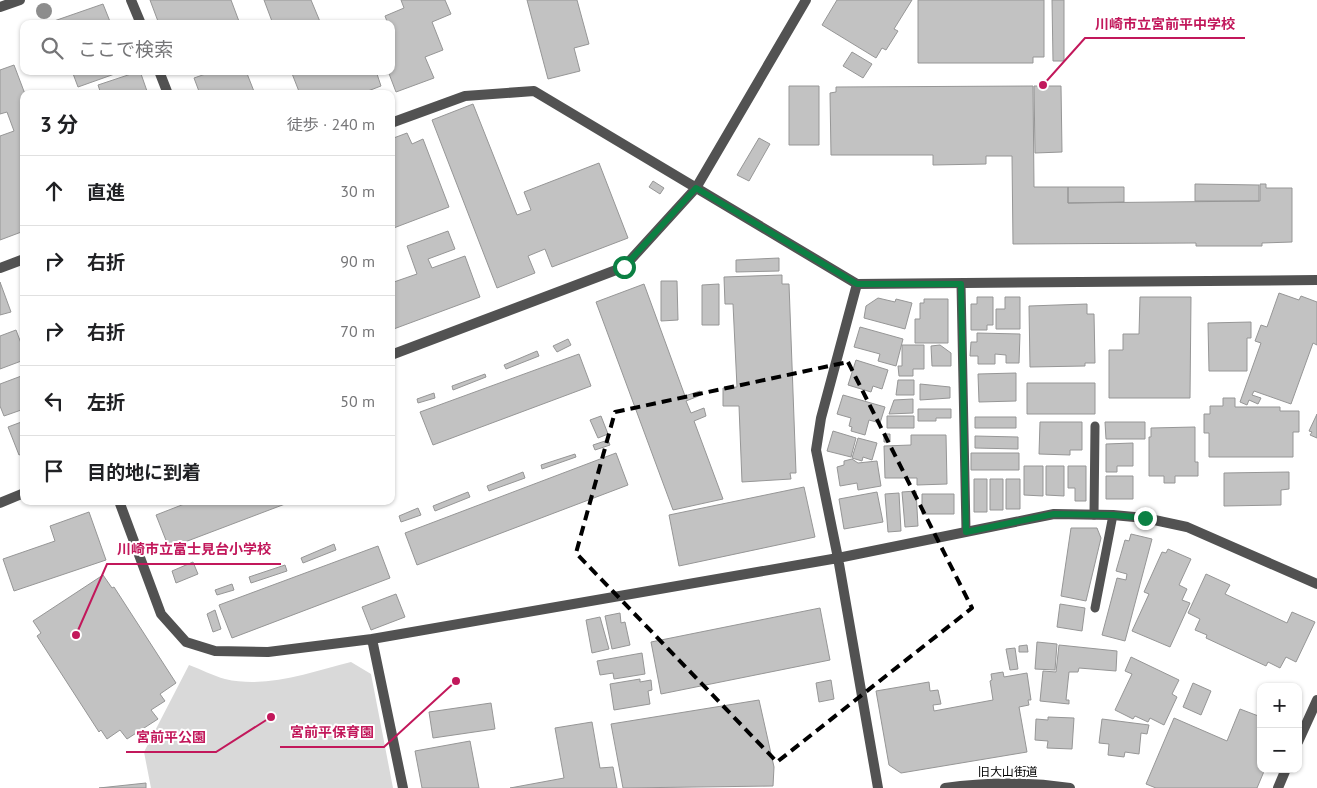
<!DOCTYPE html>
<html lang="ja">
<head>
<meta charset="utf-8">
<style>
	body { margin:0; font-family:"PT Sans","Noto Sans JP",sans-serif; background:#f2f2f2; color:#202124 }
	.controls { position:absolute; right:15px; bottom:15px; display:grid; overflow:hidden; border-radius:10px; box-shadow:0 1px 4px #0004 }
	.controls button { width:45px; height:45px; display:grid; place-items:center; padding:0; border:0; border-bottom:1px solid #e0e0e0; background:#fff; color:#202124; font:25px sans-serif }
	.stop { position:absolute; width:15px; height:15px; margin:-11px; border:4px solid #0b8043; border-radius:50%; background:#fff }
	.stop.end { background:#0b8043; border-color:#fff; box-shadow:0 1px 5px #0008 }
	.list { margin:0; padding:0; list-style:none }
	h2 { display:flex; justify-content:space-between; align-items:center; height:65px; margin:0; padding:0 20px; font-size:21px }
	h2 small { font-size:16px; font-weight:400; color:#757577 }
	.list li { display:grid; grid-template-columns:32px 1fr auto; gap:15px; align-items:center; box-sizing:border-box; height:70px; padding:0 20px; border-top:1px solid #e0e0e0 }
	.list b { display:block; font-size:19px; white-space:nowrap }
	.list em { font-size:16px; font-style:normal; color:#757577 }
	.icon { flex:none; width:28px; height:28px; fill:none; stroke:currentColor; stroke-width:2; stroke-linecap:round; stroke-linejoin:round }
	.map { position:relative; flex:none; width:1317px; height:788px; overflow:hidden }
	.search { position:absolute; background:#fff; box-shadow:0 1px 4px #0004; left:20px; top:20px; width:375px; height:55px; display:flex; align-items:center; gap:12px; box-sizing:border-box; padding:0 18px; border-radius:10px; color:#757577; font-size:19px }
	.panel { position:absolute; background:#fff; box-shadow:0 1px 4px #0004; left:20px; top:90px; width:375px; height:415px; border-radius:10px }
	.map>svg:first-child { display:block }
</style>
</head>
<body>
<div class="map">
<svg width="1317" height="788" viewBox="0 0 1317 788">
	<rect width="100%" height="100%" fill="#fff"/>
	<path fill="#d9d9d9" d="M351,662L371,674L393,788H151L144,752L189,665C201,669 213,676 225,679C267,689 311,672 351,662Z"/>
	<path fill="#c2c2c2" stroke="#969696" d="M150,0H231L240,24H159Z
		M264,0H311L321,24H273Z
		M401,0H445L451,14L432,22L443,50L425,57L434,78L396,92L388,71H391V24H388L385,16L404,8Z
		M527,0H577L589,44L574,48L580,71L548,79Z
		M837,0H912L894,29L898,31L886,50L882,48L876,58L822,25Z
		M918,0H1044V57H1033V63H918Z
		M1052,0H1064V61H1053Z
		M103,4L111,24H55L54,21Z
		M852,52L872,64L863,78L843,66Z
		M14,65L25,94L24,116L21,117L24,125V231L0,240V136L14,131L7,112L0,114V70Z
		M72,71H123L78,87Z
		M140,71L148,94H101L98,85Z
		M214,71H246L255,94H200L194,78Z
		M291,71H376L381,86L360,94H300Z
		M789,86H819V145H789Z
		M1033,86L1034,187H1068V203L1260,201V184H1266V188H1292V242L1262,243V246H1196V243L1013,244L1012,156H986V164L933,165V155H831L830,93L836,92V87Z
		M1034,86H1061L1062,152L1035,153Z
		M473,104L517,215L531,210L524,192L599,163L628,238L552,267L545,249L528,256L535,273L497,288L432,120Z
		M407,133L412,144L423,139L449,207L391,229V139Z
		M759,138L770,144L749,181L737,175Z
		M653,181L664,188L660,194L649,187Z
		M1195,184L1259,185V201H1195Z
		M1068,187H1124V202L1068,203Z
		M448,231L455,249L428,259L432,268L465,256L480,297L391,330V283L417,274L407,246Z
		M779,258V271L736,272V260Z
		M782,275V284H789L796,473H790L791,479L742,482L739,406H723V388L737,387L733,304H725L724,277Z
		M661,281H677L678,320L661,321Z
		M0,282L11,312L0,315Z
		M644,284L685,396L700,391L701,395L686,401L691,413L704,408L706,416L694,421L723,499L673,510L596,302Z
		M719,284V325H702V285Z
		M1279,293L1299,300L1301,296L1317,302V345L1313,343L1291,404L1254,391L1252,395L1261,398L1258,404L1249,400L1247,405L1240,402L1261,343L1255,341L1261,325L1267,327Z
		M977,297H993V325H987V330H971V304H977Z
		M1005,297H1020V329H996V309H1005Z
		M1140,297H1191L1190,398H1109V350H1123V334H1139Z
		M878,298L895,302L896,299L912,303L905,329L864,318L866,306Z
		M924,299H948V343H915V319H920V303H924Z
		M1087,304V314H1094L1095,363H1085V366L1030,367L1029,306Z
		M1251,322V338H1247V371H1209L1208,323Z
		M860,327L903,339L896,366L878,361L880,354L854,347Z
		M16,330L24,351V360L0,369V336Z
		M977,333L1020,334L1019,363H1006V355L995,354V364H978V356H970L971,342H977Z
		M568,339L571,345L557,352L553,346Z
		M902,345H924V369H913V376H899L898,366H902Z
		M940,345L951,353V366H932L931,346Z
		M537,351L539,356L506,369L504,365Z
		M579,354L591,386L433,445L420,412Z
		M856,360L888,370L882,389L873,386L871,392L848,385Z
		M1016,373V401L979,402L978,374Z
		M485,374L486,377L453,390L452,386Z
		M24,375V409L4,416L0,406V384Z
		M898,380H914V395H896Z
		M1027,383H1095V414H1027Z
		M920,384L950,387V398L920,400Z
		M434,393L435,398L418,403L417,399Z
		M843,395L885,407L880,423L869,420L865,435L851,431L852,427L849,426L851,418L837,414Z
		M1223,398H1235V407H1280V411H1299V432H1293V457H1209V433H1204V414H1210V406H1223Z
		M913,399V413L889,414L894,400Z
		M918,409H951V418H936V421H918Z
		M1317,414V438L1310,435L1312,432L1309,431Z
		M601,416L608,434L598,438L590,420Z
		M887,416H914V428H887Z
		M975,417H1016V428H975Z
		M24,421V453L19,455L8,427Z
		M1040,422H1082V450H1070V455L1039,454Z
		M1105,422H1145V439H1106Z
		M1195,427V462H1198V476H1175V483H1164V476H1149V437H1151V428Z
		M833,431L856,438L851,457L827,451Z
		M884,434H890V442H884Z
		M911,435H946L947,484L917,485V478H885L884,446L911,445Z
		M975,436L1018,437V449L975,448Z
		M858,438L877,443L872,460L863,457L862,461L852,458Z
		M608,440L610,445L595,450L593,445Z
		M1133,443V466H1117V472H1106V444Z
		M616,453L628,485L417,565L405,533Z
		M971,453H1019V470H971Z
		M575,454L576,457L542,469L541,465Z
		M852,459L858,463L877,461L881,486L858,490L857,483L840,486L837,467L844,465V461Z
		M1024,466H1043V496L1024,495Z
		M1046,466H1064V496L1046,495Z
		M1068,466H1086V501H1075V488H1068Z
		M523,472L525,478L489,491L487,486Z
		M1289,472V489L1281,490V505L1224,506V473Z
		M1106,476H1133V499H1106Z
		M974,479H987V512H974Z
		M990,479H1003V510H990Z
		M1006,479H1020V509H1006Z
		M804,487L815,537L679,566L669,515Z
		M916,491L918,526L905,527L902,492Z
		M468,492L470,497L435,511L433,506Z
		M877,492L883,522L844,529L839,499Z
		M899,493L901,531L888,532L885,494Z
		M922,494H954V514H922Z
		M192,501H293L169,548L156,515Z
		M418,508L421,515L401,522L399,516Z
		M89,512L106,560L14,591L3,559L55,541L50,526Z
		M1071,528H1097L1101,538L1086,601L1061,596Z
		M1131,534L1152,539L1125,641L1102,635L1117,578L1126,580L1127,574L1116,571L1125,540L1129,541Z
		M334,544L336,550L303,563L301,558Z
		M378,546L390,578L232,638L219,605Z
		M1168,549L1191,559L1179,585L1187,589L1182,600L1190,603L1170,647L1132,631L1149,594L1144,592L1162,552L1166,553Z
		M193,562L198,574L176,583L172,571Z
		M285,565L287,571L251,583L249,577Z
		M1206,574L1230,585L1225,594L1287,623L1292,612L1315,622L1296,662L1286,657L1280,668L1268,662L1266,666L1206,638L1207,635L1195,630L1200,619L1188,613Z
		M103,575L112,588L114,587L176,683L160,694L165,701L151,710L158,719L127,739L120,730L107,739L101,730L99,732L37,636L41,633L33,621Z
		M232,584L234,590L217,595L215,590Z
		M396,594L405,617L371,630L362,607Z
		M1060,604L1085,608L1082,631L1057,627Z
		M820,608L830,660L661,694L651,642Z
		M215,610L221,629L213,632L207,614Z
		M620,613L621,623L625,622L630,645L612,649L605,616Z
		M600,617L609,649L592,653L586,620Z
		M1037,642L1057,644L1055,670L1035,669Z
		M1027,645L1028,652H1019V646Z
		M1059,645L1117,651L1116,671L1079,668L1078,672H1069L1066,700H1069V704L1040,701L1043,671L1056,672Z
		M1015,648L1018,669L1010,670L1006,649Z
		M642,653L645,674L614,679L613,673L600,675L597,661Z
		M1131,657L1179,680L1172,694L1177,697L1164,725L1150,718L1148,722L1135,716L1133,719L1115,710L1132,674L1125,671Z
		M1003,672L1004,677L1027,673L1031,700H1028L1029,705L1019,707L1027,752L901,773L889,765L876,691L929,682L930,691L938,690L941,704L933,705L934,711L993,700L990,681L992,680L991,674Z
		M640,679V682L651,680L652,690L648,691L650,704L614,710L610,684Z
		M831,680L834,699L819,702L816,683Z
		M1193,683L1211,691L1201,715L1183,707Z
		M759,700L774,767L773,786L623,788L611,724Z
		M491,703L495,729L433,738L429,712Z
		M1240,709L1261,717V769H1265L1257,788H1156L1146,784L1174,718L1227,741Z
		M1048,717L1074,718L1072,749L1047,748L1048,741L1035,740L1036,719L1048,720Z
		M1102,719L1149,725L1147,734L1141,733L1139,754L1125,752L1124,757L1108,755L1109,744L1099,743Z
		M592,722L600,768L613,767L617,788H510L564,778L555,728Z
		M470,741L479,788H422L415,751Z
		M146,783V788H99Z"/>
	<g fill="none" stroke-linecap="round" stroke-linejoin="round">
		<path stroke="#525252" stroke-width="9" d="M961,284L966,531
			M1094,515L1095,426
			M1095,608L1113,515"/>
		<path stroke="#525252" stroke-width="10" d="M131,0L141,24
			M159,71L168,94
			M391,123L465,96L534,91L857,284L1317,280
			M0,268L24,259
			M857,284L821,418L816,450L838,558L878,788
			M391,355L624,267L696,188L806,0
			M119,501L161,614L186,642L215,651L268,652L372,639L838,558L1054,514L1113,515L1145,518L1187,527L1317,584
			M0,503L24,493
			M372,639L403,788
			M1298,742L1317,700
			M1278,788L1286,769"/>
		<path stroke="#525252" stroke-width="10" d="M0,7L20,0
			M945,788C987,782 1028,782 1070,788"/>
	</g>
	<circle fill="#8d8d8d" cx="44" cy="11" r="8"/>
	<g fill="none" stroke-linecap="round" stroke-linejoin="round">
		<path stroke="#0b8043" stroke-width="6" d="M624,267L696,188L857,284H961L966,532L1054,514L1113,515L1145,518"/>
	</g>
	<path fill="none" stroke="#000" stroke-width="4" stroke-dasharray="10 6" stroke-linejoin="round" d="M848,362L972,608L777,762L576,553L615,412Z"/>
	<g text-anchor="middle" stroke-width="4" stroke-linejoin="round" paint-order="stroke">
		<g font-size="12" fill="#000" stroke="#fff">
			<text x="1008" y="776">旧大山街道</text>
		</g>
	</g>
	<path fill="none" stroke="#c2185b" stroke-width="2" d="M1043 85L1085 38H1245M76 635L107 564H281M456 681L384 747H280M271 717L216 752H126"/>
	<g fill="#c2185b" stroke="#fff" stroke-width="2">
		<circle cx="1043" cy="85" r="5"/>
		<circle cx="76" cy="635" r="5"/>
		<circle cx="456" cy="681" r="5"/>
		<circle cx="271" cy="717" r="5"/>
	</g>
	<g font-size="14" text-anchor="middle" font-weight="bold" fill="#c2185b" stroke="#fff" stroke-width="4" stroke-linejoin="round" paint-order="stroke">
		<text x="1165" y="29">川崎市立宮前平中学校</text>
		<text x="194" y="554">川崎市立富士見台小学校</text>
		<text x="332" y="737">宮前平保育園</text>
		<text x="171" y="742">宮前平公園</text>
	</g>
</svg>
<div class="controls">
<button>+</button>
<button>−</button>
</div>
<div class="stop" style="left:624px;top:267px"></div>
<div class="stop end" style="left:1145px;top:518px"></div>
<div class="search"><svg class="icon" aria-label="search" viewBox="0 0 24 24"><circle cx="10" cy="10" r="6"/><path d="M15 15l6 6"/></svg>ここで検索</div>
<section class="panel">
<h2>3 分<small>徒歩 · 240 m</small></h2>
<ul class="list">
<li><svg class="icon" aria-label="ahead" viewBox="0 0 24 24"><path d="M12 20V5M6 11l6-6 6 6"/></svg><div><b>直進</b></div><em>30 m</em></li>
<li><svg class="icon" aria-label="right" viewBox="0 0 24 24"><path d="M7 20v-9h11M14 6l5 5-5 5"/></svg><div><b>右折</b></div><em>90 m</em></li>
<li><svg class="icon" aria-label="right" viewBox="0 0 24 24"><path d="M7 20v-9h11M14 6l5 5-5 5"/></svg><div><b>右折</b></div><em>70 m</em></li>
<li><svg class="icon" aria-label="left" viewBox="0 0 24 24"><path d="M17 20v-9H6M10 6l-5 5 5 5"/></svg><div><b>左折</b></div><em>50 m</em></li>
<li><svg class="icon" aria-label="arrive" viewBox="0 0 24 24"><path d="M6 21V4h12l-3 4 3 4H6"/></svg><div><b>目的地に到着</b></div></li>
</ul>
</section>
</div>
</body>
</html>
